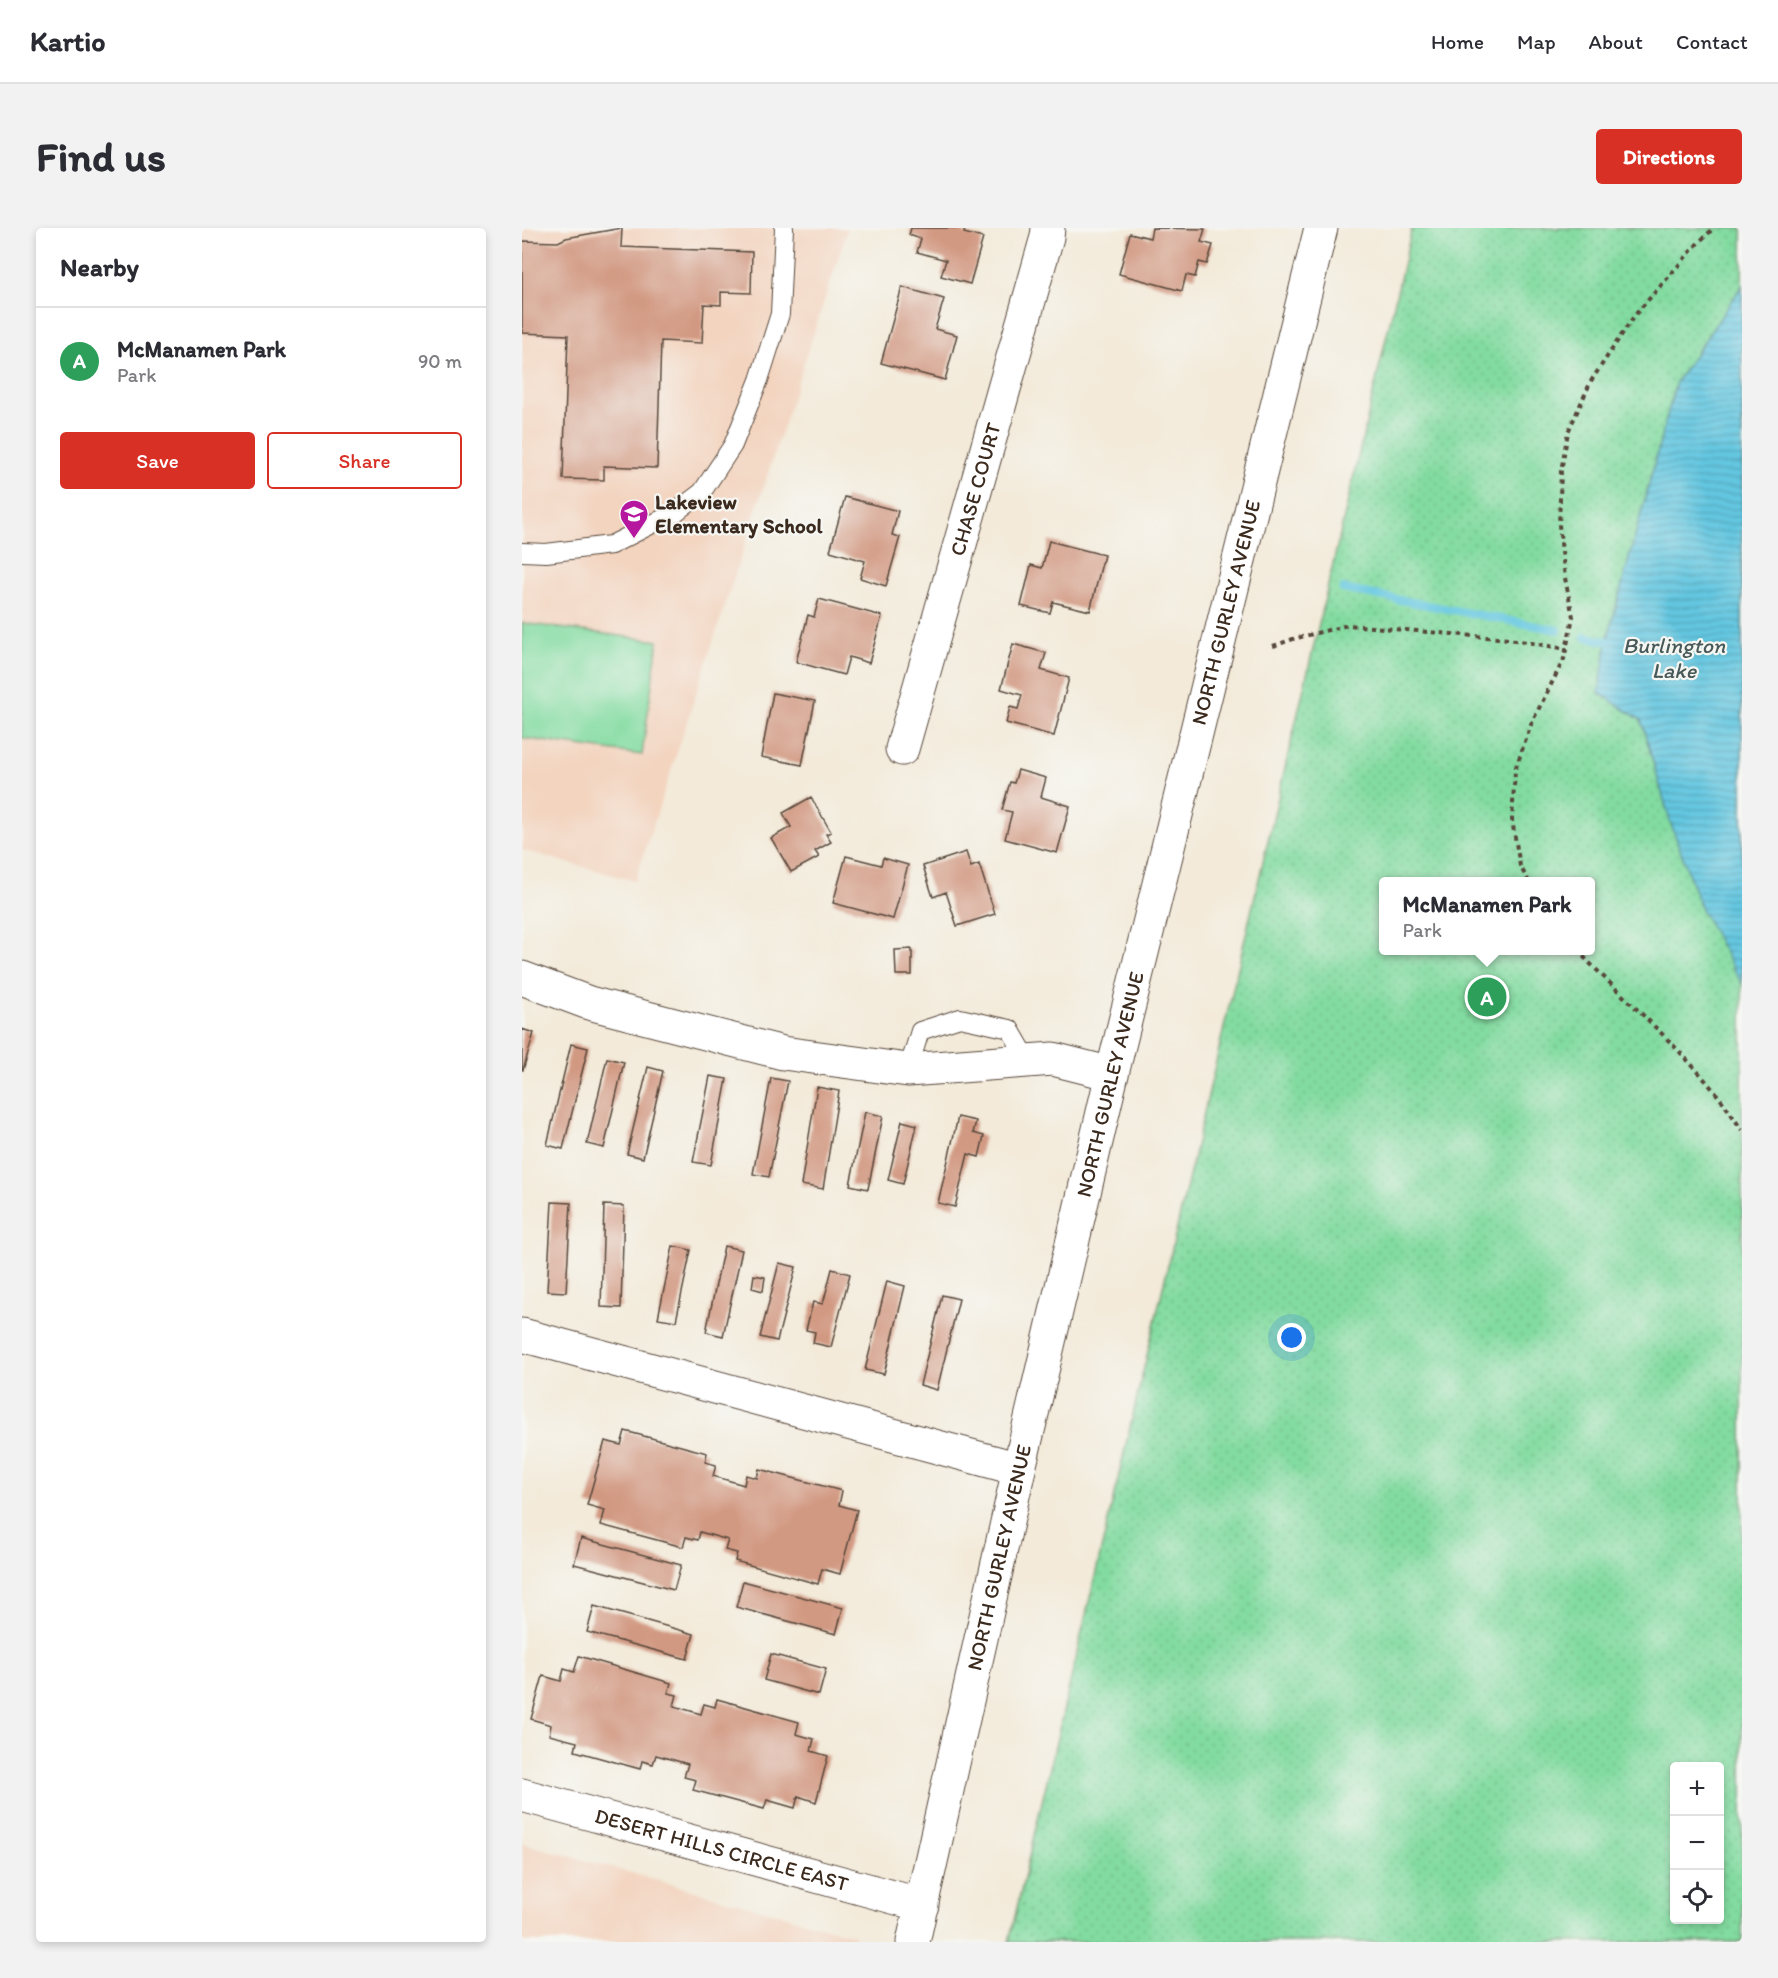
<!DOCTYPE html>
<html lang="en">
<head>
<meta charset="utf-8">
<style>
	body { margin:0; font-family:Itim,sans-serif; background:#f2f2f3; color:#2b2b33 }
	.controls { position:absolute; right:18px; bottom:18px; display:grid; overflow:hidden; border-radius:6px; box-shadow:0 3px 9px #0003 }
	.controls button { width:54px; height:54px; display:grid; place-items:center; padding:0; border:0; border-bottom:2px solid #e1e1e2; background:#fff; color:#2b2b33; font:30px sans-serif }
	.you { position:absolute; left:770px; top:1110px; width:21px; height:21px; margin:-15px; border:4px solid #fff; border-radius:50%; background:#1a73e8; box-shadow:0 0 0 9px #1a73e833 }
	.badge { display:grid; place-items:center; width:39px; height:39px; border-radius:50%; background:#d93025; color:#fff; font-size:20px; font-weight:700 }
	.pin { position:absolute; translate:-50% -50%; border:3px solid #fff; box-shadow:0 2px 6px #0006 }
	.popup { position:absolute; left:857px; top:649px; width:216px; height:78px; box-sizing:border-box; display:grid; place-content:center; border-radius:6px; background:#fff; filter:drop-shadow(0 2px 4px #0005); font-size:20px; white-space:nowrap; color:#7c7c81 }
	.popup b { font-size:22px; color:#2b2b33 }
	.popup::after { content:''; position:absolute; left:50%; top:100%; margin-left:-12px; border:12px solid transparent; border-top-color:#fff }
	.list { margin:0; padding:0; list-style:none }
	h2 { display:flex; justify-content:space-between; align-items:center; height:78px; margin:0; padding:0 24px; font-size:26px }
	h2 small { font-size:20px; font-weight:400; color:#7c7c81 }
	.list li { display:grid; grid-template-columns:39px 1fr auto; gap:18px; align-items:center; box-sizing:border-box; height:108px; padding:0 24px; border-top:2px solid #e1e1e2 }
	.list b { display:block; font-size:22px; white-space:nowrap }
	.list p { margin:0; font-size:20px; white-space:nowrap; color:#7c7c81 }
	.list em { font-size:20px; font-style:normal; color:#7c7c81 }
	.actions { display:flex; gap:12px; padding:18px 24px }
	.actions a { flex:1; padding:14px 0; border:2px solid #d93025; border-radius:6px; text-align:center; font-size:21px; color:#d93025 }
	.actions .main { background:#d93025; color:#fff }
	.icon { flex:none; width:33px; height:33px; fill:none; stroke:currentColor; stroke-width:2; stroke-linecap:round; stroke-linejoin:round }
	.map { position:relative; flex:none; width:1220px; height:1714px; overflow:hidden; border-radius:6px }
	header { display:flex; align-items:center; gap:36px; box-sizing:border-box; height:84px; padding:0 30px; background:#fff; border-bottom:2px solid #e1e1e2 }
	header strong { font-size:28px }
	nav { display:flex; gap:33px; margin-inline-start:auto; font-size:21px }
	.intro { display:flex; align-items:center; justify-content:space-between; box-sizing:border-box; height:144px; padding:0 36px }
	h1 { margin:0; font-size:42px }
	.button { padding:15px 27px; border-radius:6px; background:#d93025; color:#fff; font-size:21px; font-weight:700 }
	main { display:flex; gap:36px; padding:0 36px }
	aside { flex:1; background:#fff; border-radius:6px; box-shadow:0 3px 9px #0003 }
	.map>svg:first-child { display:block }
</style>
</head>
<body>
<header>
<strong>Kartio</strong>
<nav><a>Home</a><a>Map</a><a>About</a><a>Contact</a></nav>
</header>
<div class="intro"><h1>Find us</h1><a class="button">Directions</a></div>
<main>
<aside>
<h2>Nearby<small></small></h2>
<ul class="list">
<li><span class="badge" style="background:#2e9e5b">A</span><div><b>McManamen Park</b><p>Park</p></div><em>90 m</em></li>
</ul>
<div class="actions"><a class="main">Save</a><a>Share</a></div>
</aside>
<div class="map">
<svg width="1220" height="1714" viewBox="0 0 1220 1714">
	<defs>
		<pattern id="grass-dots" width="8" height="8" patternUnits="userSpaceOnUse" patternTransform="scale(1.5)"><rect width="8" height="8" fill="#82dba0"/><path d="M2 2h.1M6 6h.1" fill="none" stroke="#71bc89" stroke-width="1.8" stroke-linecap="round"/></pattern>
		<pattern id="water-rules" width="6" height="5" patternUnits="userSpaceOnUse" patternTransform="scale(1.5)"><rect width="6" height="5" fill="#63c7e1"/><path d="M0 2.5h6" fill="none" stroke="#53a2b6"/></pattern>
	</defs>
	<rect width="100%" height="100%" fill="#f6f6f2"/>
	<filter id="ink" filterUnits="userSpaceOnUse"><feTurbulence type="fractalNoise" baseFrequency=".0167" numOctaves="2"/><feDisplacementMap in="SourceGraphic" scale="12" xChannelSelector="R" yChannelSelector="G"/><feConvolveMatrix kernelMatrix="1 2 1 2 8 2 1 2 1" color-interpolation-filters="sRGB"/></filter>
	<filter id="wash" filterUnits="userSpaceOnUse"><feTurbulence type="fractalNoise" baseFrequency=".008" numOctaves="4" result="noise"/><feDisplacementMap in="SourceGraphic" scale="24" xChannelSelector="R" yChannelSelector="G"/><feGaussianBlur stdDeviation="1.35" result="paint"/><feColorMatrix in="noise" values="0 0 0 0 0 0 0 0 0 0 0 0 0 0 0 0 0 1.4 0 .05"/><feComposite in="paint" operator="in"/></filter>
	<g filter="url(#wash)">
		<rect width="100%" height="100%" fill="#f3ead9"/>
		<path fill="#f3d4bf" d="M0,0H326L113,653L0,622Z
			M0,1615L332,1707L330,1714H0Z"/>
		<path fill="url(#grass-dots)" stroke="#5e825f" stroke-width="1.5" fill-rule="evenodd" d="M890,0H1220V1714H487ZM862,654H1068V722H862ZM1152,1538H1198V1692H1152Z"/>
		<path fill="#82dba0" stroke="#5e825f" stroke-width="1.5" d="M0,395L136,413L120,527L0,510Z"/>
		<path fill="url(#water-rules)" stroke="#4f7880" stroke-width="1.5" d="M1220,58V756L1179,681L1148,593L1119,492L1077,465L1085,413L1154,154Z"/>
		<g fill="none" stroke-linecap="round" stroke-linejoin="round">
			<path stroke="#63c7e1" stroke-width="8" d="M821,361L1036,402
				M1063,409L1085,413"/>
		</g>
		<g id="blocks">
			<path fill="#d29982" d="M100,0L99,19L230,24L229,65L199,64V77L182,76L180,115L139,113L135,240L82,238V252L41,251L46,107L0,105V13L36,14L44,10Z
				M389,0H443L442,5L461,10L448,56L419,48L424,32L395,24L399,11L387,7Z
				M630,0L683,1L679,14L691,17L685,36L677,34L673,49L664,47L660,63L597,46L608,5L628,10Z
				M380,59L422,71L413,101L435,107L423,152L359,135Z
				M323,269L376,283L370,307L378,309L364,358L338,350L343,333L308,323Z
				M527,313L582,327L568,383L531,374L528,385L499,378L509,337L520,340Z
				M297,371L360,388L347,435L327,429L322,447L274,434L286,387L292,389Z
				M491,416L524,425L519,442L547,450L532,508L484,495L488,479L496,481L500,467L479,461Z
				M251,465L293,473L280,537L239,529Z
				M496,542L524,550L519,569L548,578L535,625L483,611L490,584L480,582L488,554L492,555Z
				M289,569L309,604L304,606L309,614L293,623L297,629L269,644L249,610L269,599L261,585Z
				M444,624L449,639L457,636L473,686L435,698L424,664L411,669L401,638Z
				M324,628L359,637L361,630L386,637L371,691L311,675Z
				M390,721V747H374L373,722Z
				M0,801L12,805L1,842H0Z
				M49,816L66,820L41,921L25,917Z
				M85,830L102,834L82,920L65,916Z
				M126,839L141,843L121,930L105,926Z
				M188,848L205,851L189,937L171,934Z
				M249,850L266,853L247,949L231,946Z
				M295,859L317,863L301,961L279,957Z
				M343,884L361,888L346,961L328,957Z
				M436,889L454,893L451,905L462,908L457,929L446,926L433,979L416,975Z
				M380,893L395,897L381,956L366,952Z
				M30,974L49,975L44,1064L25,1063Z
				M82,977L102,978L99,1080L79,1079Z
				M151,1018L169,1022L154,1093L136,1090Z
				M202,1018L220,1022L201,1108L184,1104Z
				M257,1035L274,1039L255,1113L238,1109Z
				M310,1041L328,1046L309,1119L291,1115L293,1104L284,1102L291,1074L301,1076Z
				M232,1047L243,1049L241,1063L230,1060Z
				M365,1053L383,1058L362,1146L343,1142Z
				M420,1067L437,1071L415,1162L398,1157Z
				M103,1203L185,1225L183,1234L194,1237L191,1248L222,1257L224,1247L235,1250L237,1241L320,1263L317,1277L335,1282L318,1346L300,1341L296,1356L213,1333L215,1325L203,1322L206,1312L178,1304L176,1312L164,1309L161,1319L79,1297L83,1282L65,1277L83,1213L99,1217Z
				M59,1310L159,1337L152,1362L52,1336Z
				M221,1353L321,1380L314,1406L214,1379Z
				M72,1378L172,1406L165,1431L65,1404Z
				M249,1426L304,1441L297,1467L242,1452Z
				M57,1428L149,1455L146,1465L155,1467L152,1478L179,1486L182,1476L193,1479L195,1471L277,1494L274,1506L292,1511L289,1523L306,1528L294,1574L276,1568L273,1580L245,1572L242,1581L171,1562L174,1552L162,1549L166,1536L134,1527L131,1536L120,1533L118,1541L53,1523L55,1514L27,1507L29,1497L9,1491L21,1448L39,1453L42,1441L52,1444Z"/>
		</g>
	</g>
	<g filter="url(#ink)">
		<use href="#blocks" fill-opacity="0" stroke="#57473a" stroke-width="1.5"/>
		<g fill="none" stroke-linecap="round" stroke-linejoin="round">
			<g stroke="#57473a" stroke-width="20">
				<path id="lane" d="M0,324L24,325L89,317L154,284L180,264L211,217L237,152L258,86L262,0
					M386,842L398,803L438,790L488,801L506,832"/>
			</g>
			<g stroke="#57473a" stroke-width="35">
				<g id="street">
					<path id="s1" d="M380,521L525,9L526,0"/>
					<path d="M0,750L67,775L261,825L386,842L531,831L590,846"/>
					<path d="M0,1107L497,1241"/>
					<path id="s2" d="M0,1567L400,1677"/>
				</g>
			</g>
			<g stroke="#57473a" stroke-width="35">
				<g id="secondary">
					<path id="s3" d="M391,1714L497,1241L590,846L799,0"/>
				</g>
			</g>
			<path stroke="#57473a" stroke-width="4" stroke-dasharray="4.5 4.5" stroke-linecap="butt" d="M751,418L771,411L826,397L987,411L1045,421
				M1007,654L998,638L990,592L993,542L1010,494L1042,431L1051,389L1043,350L1037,297L1039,243L1046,204L1069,153L1112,88L1177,14L1192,0
				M1055,722C1101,770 1152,813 1193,864C1203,876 1211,889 1220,902"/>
			<use href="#lane" stroke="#fff" stroke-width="18"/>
			<use href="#street" stroke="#fff" stroke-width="33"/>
			<use href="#secondary" stroke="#fff" stroke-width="33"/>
		</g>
	</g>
	<defs>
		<g id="school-pin" transform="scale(1.5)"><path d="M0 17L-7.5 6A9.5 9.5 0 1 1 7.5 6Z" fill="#b5179e" stroke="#f6f6f2"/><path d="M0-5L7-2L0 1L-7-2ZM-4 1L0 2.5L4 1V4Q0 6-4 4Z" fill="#fff"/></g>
	</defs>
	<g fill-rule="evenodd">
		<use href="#school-pin" x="112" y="286"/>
	</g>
	<g text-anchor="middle" stroke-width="4.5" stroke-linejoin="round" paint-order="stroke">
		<g font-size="21" fill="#3b2a1e" stroke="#f6f6f2">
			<text dy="7" stroke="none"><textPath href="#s1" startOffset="270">CHASE COURT</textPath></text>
			<text dy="7" stroke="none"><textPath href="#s3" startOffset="1366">NORTH GURLEY AVENUE</textPath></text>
			<text dy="7" stroke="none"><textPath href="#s3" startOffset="880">NORTH GURLEY AVENUE</textPath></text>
			<text dy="7" stroke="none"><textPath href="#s3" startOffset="394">NORTH GURLEY AVENUE</textPath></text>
			<text dy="7" stroke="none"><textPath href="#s2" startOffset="207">DESERT HILLS CIRCLE EAST</textPath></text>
		</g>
		<g font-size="21" font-weight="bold" fill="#3b2a1e" stroke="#f6f6f2" text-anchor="start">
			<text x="133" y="281">Lakeview<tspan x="133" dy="24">Elementary School</tspan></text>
		</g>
		<g font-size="22" font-style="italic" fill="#475958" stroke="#f6f6f2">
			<text x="1152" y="425">Burlington<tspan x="1152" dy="25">Lake</tspan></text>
		</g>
	</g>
</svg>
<div class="controls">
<button>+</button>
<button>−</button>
<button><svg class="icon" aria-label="locate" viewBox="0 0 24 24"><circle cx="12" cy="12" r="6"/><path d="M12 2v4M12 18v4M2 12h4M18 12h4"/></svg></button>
</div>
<div class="you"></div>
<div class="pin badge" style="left:965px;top:769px;background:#2e9e5b">A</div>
<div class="popup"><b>McManamen Park</b>Park</div>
</div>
</main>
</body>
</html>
